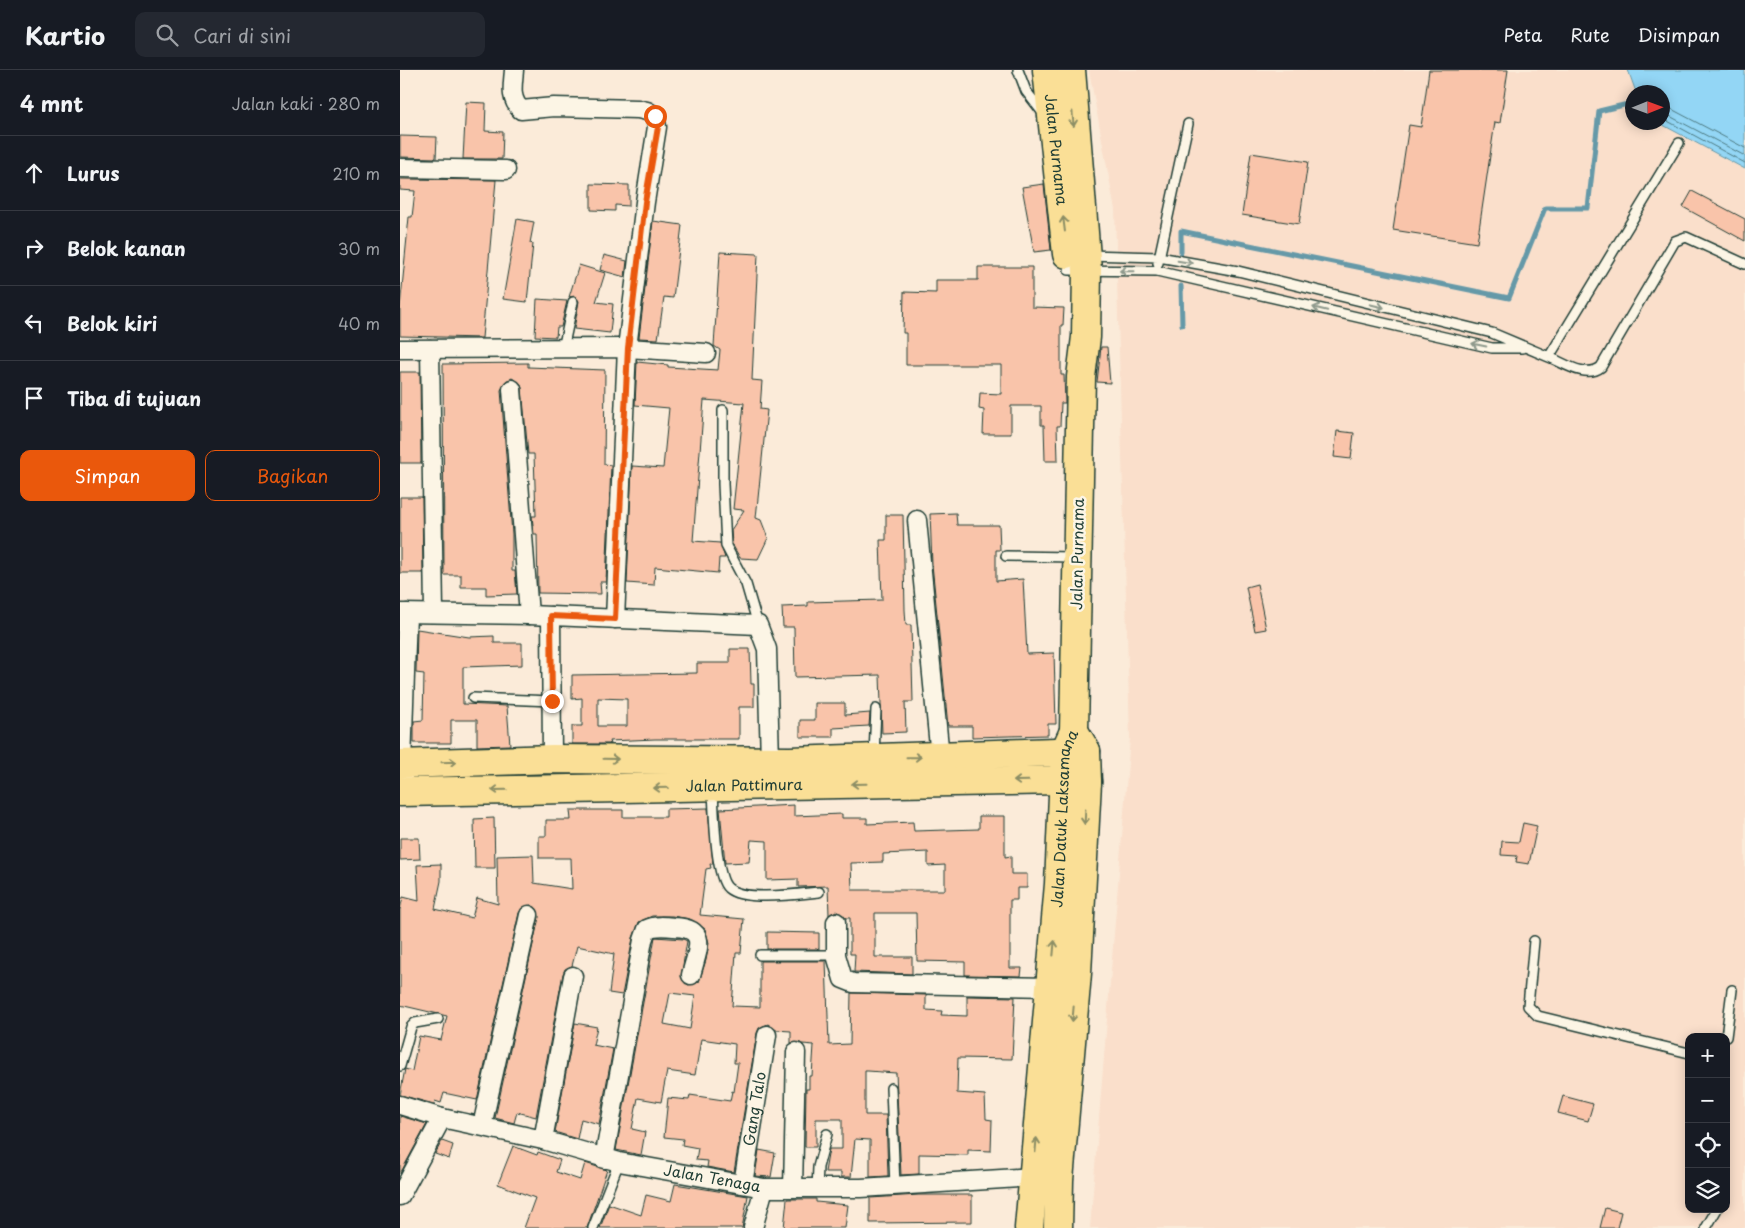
<!DOCTYPE html>
<html lang="id">
<head>
<meta charset="utf-8">
<style>
	body { margin:0; font-family:"Playpen Sans",sans-serif; background:#242831; color:#f1f3f6 }
	.controls { position:absolute; right:15px; bottom:15px; display:grid; overflow:hidden; border-radius:10px; box-shadow:0 2px 12px #0003 }
	.controls button { width:45px; height:45px; display:grid; place-items:center; padding:0; border:0; border-bottom:1px solid #363941; background:#171b24; color:#f1f3f6; font:25px sans-serif }
	.compass { position:absolute; left:1225px; top:15px; width:45px; height:45px; border-radius:50%; background:#171b24; box-shadow:0 2px 12px #0003; rotate:89deg }
	.stop { position:absolute; width:15px; height:15px; margin:-11px; border:4px solid #ea580c; border-radius:50%; background:#fff }
	.stop.end { background:#ea580c; border-color:#fff; box-shadow:0 1px 5px #0008 }
	.list { margin:0; padding:0; list-style:none }
	h2 { display:flex; justify-content:space-between; align-items:center; height:65px; margin:0; padding:0 20px; font-size:21px }
	h2 small { font-size:16px; font-weight:400; color:#9ea1a6 }
	.list li { display:grid; grid-template-columns:32px 1fr auto; gap:15px; align-items:center; box-sizing:border-box; height:75px; padding:0 20px; border-top:1px solid #363941 }
	.list b { display:block; font-size:19px; white-space:nowrap }
	.list em { font-size:16px; font-style:normal; color:#9ea1a6 }
	.actions { display:flex; gap:10px; padding:15px 20px }
	.actions a { flex:1; padding:11px 0; border:1px solid #ea580c; border-radius:10px; text-align:center; font-size:18px; color:#ea580c }
	.actions .main { background:#ea580c; color:#fff }
	.icon { flex:none; width:28px; height:28px; fill:none; stroke:currentColor; stroke-width:2; stroke-linecap:round; stroke-linejoin:round }
	.map { position:relative; flex:none; width:1345px; height:1158px; overflow:hidden }
	header { display:flex; align-items:center; gap:30px; box-sizing:border-box; height:70px; padding:0 25px; background:#171b24; border-bottom:1px solid #363941 }
	header strong { font-size:24px }
	nav { display:flex; gap:28px; margin-inline-start:auto; font-size:18px }
	.search { width:350px; height:45px; background:#242831; display:flex; align-items:center; gap:12px; box-sizing:border-box; padding:0 18px; border-radius:10px; color:#9ea1a6; font-size:19px }
	main { display:flex }
	aside { flex:1; background:#171b24 }
	.map>svg:first-child { display:block }
</style>
</head>
<body>
<header>
<strong>Kartio</strong>
<div class="search"><svg class="icon" aria-label="search" viewBox="0 0 24 24"><circle cx="10" cy="10" r="6"/><path d="M15 15l6 6"/></svg>Cari di sini</div>
<nav><a>Peta</a><a>Rute</a><a>Disimpan</a></nav>
</header>
<main>
<aside>
<h2>4 mnt<small>Jalan kaki · 280 m</small></h2>
<ul class="list">
<li><svg class="icon" aria-label="ahead" viewBox="0 0 24 24"><path d="M12 20V5M6 11l6-6 6 6"/></svg><div><b>Lurus</b></div><em>210 m</em></li>
<li><svg class="icon" aria-label="right" viewBox="0 0 24 24"><path d="M7 20v-9h11M14 6l5 5-5 5"/></svg><div><b>Belok kanan</b></div><em>30 m</em></li>
<li><svg class="icon" aria-label="left" viewBox="0 0 24 24"><path d="M17 20v-9H6M10 6l-5 5 5 5"/></svg><div><b>Belok kiri</b></div><em>40 m</em></li>
<li><svg class="icon" aria-label="arrive" viewBox="0 0 24 24"><path d="M6 21V4h12l-3 4 3 4H6"/></svg><div><b>Tiba di tujuan</b></div></li>
</ul>
<div class="actions"><a class="main">Simpan</a><a>Bagikan</a></div>
</aside>
<div class="map">
<svg width="1345" height="1158" viewBox="0 0 1345 1158">
	<rect width="100%" height="100%" fill="#fbebd9"/>
	<filter id="ink" filterUnits="userSpaceOnUse"><feTurbulence type="fractalNoise" baseFrequency=".02" numOctaves="2"/><feDisplacementMap in="SourceGraphic" scale="10" xChannelSelector="R" yChannelSelector="G"/><feConvolveMatrix kernelMatrix="1 2 1 2 8 2 1 2 1" color-interpolation-filters="sRGB"/></filter>
	<g filter="url(#ink)">
		<path fill="#fadfcb" fill-rule="evenodd" d="M689,0H1228L1236,22H1232V52L1260,53L1345,99V1158H690L730,668L715,140ZM1289,967H1326V1139H1289Z"/>
		<path fill="#93d6f5" stroke="#6599a8" d="M1228,0H1345V99L1263,55L1260,53L1262,52V22H1236Z"/>
		<g fill="none" stroke-linecap="round" stroke-linejoin="round">
			<path stroke="#4d7a81" stroke-width="1" d="M1262,34L1345,78
				M1262,42L1345,86
				M1262,48L1345,93"/>
			<path stroke="#6599a8" stroke-width="5" d="M781,182V161L1109,228L1145,138H1188L1199,41L1232,33
				M781,216L782,255"/>
		</g>
		<path fill="#f9c4aa" stroke="#1f3d34" fill-rule="evenodd" d="M1029,0H1108L1100,53L1095,52L1077,173L993,160L1009,55L1021,57Z
			M66,32L86,33L85,61L103,62L102,89H63Z
			M0,66L37,67L36,88L0,87Z
			M851,83L908,92L899,154L842,145Z
			M0,109L96,110L82,268L0,266V238L9,147H12L15,121L0,120Z
			M191,114L229,115V136L215,135V141L191,140Z
			M644,114L651,180L634,182L622,117Z
			M1292,121L1345,149V171L1283,137Z
			M117,149L134,152L130,173L133,174L127,232L103,229Z
			M253,151L282,155L273,228L264,227L258,269L239,268Z
			M320,182L358,184L352,310L362,311L360,339L367,340L356,448L361,450L368,468L358,489L340,488L332,474L331,460L344,440L333,439L344,333L304,330L293,471L320,473L325,488H319L318,503L255,497L254,515L227,513L232,396L263,398L269,338L235,335L237,292L268,295V297L318,300L320,280L314,276Z
			M204,185L227,191L225,207L200,200Z
			M179,195L205,203L196,232L213,234L210,263L174,259L179,231L175,226L169,227Z
			M578,197H632V237L664,238L663,255H661V305H664L665,333H661L660,356H657L658,391H645L644,355H641V336H611V364H583L584,340L579,339L580,323L601,324V295H506V263H503L504,222L536,223V210H578Z
			M137,229L167,231L161,257H157L156,267L135,266Z
			M701,277H707L710,313L697,312Z
			M128,293V297L205,300L204,394L211,395L206,512H200L201,524L138,523L137,464H134L132,446H136L134,384H128L122,318L120,313L112,308L106,311L101,320L112,464V501H115L117,524L86,525V517H61V505H44L43,294Z
			M0,302H20L21,393H0Z
			M937,361L954,363L951,389L934,387Z
			M0,427H22L23,503H0Z
			M556,443L557,455H599L600,480H596V511L623,509L627,584L654,583L656,654H648V665L572,667V656H548L532,494L530,444Z
			M486,445H503L505,540L506,555H511L513,632H505L506,662L482,663L480,605L395,607L394,557H383L382,537L408,536V532L482,530L480,470H486Z
			M857,514L866,559L855,561L846,517Z
			M17,559L69,567L94,566V573H122V595L63,597V634L107,636L110,675L77,676V650H51V673H14V651L23,650L24,604L16,603Z
			M330,579H350L351,614H354V637H339V669H255L209,671L210,674H172V656H182V628L172,629V605L297,603V593H330ZM198,628L227,629V656H198Z
			M415,633H445V645L470,643L469,656L433,658V667H400V650H415Z
			M394,735V746L442,744V748H467V754L513,752L514,761L579,759V746H605V787L611,786V804H627V818H617V830H610V898H622L621,906L565,905V892L517,891L516,843H475V887H512V904L454,902L455,884H450V848H446L436,841L429,845L428,816L398,817V809L367,810V771L351,770L349,792L325,793L320,739ZM528,782V796L545,795V820H452L451,793L483,792V784Z
			M308,738L313,794H310L311,798L306,799L300,845L344,849L341,883H336L332,936L360,937V891H426L429,975L450,974L451,923L526,925V940L542,941L541,945L567,946V926L615,927L612,989L558,988L557,1023L585,1025L586,1049L592,1050L591,1081L568,1080V1085L519,1084V1104L501,1105L496,1003L468,1001H465V1045H486L488,1106L470,1107V1070L455,1069L451,1107H441V1102H425L429,1079H442V1049H416V1077H405L406,1019H409V1006H412L414,975L391,973V961L376,960L368,954L359,958L357,963L334,1102L307,1097L308,1091L296,1090L298,1078L282,1075L283,1069L264,1067L268,1028L289,1030L290,1025L330,1031L332,1021L334,1022L338,993H334L335,974L301,969L295,1005L267,1001L261,1032L238,1028L232,1059L245,1062L241,1085L216,1080L255,867L283,869L287,871L281,907L288,915L299,912L306,890L309,873L305,859L290,849L272,846H252L239,852L233,868L222,925L209,923L214,884L177,876L172,896L165,899L163,904L136,1047L117,1042L114,1053L95,1048L139,847L136,838L131,835L122,838L119,843L77,1030L44,1023L41,1033L35,1031L34,1034L0,1025L5,999L12,1001L19,966L41,970L47,946L0,935V840L3,827L19,831L17,795L41,794V811L35,839L72,848L77,828L98,834L97,786L133,785L134,813L172,819L171,788H139V766H146V750H171L170,740H223V747H266V739ZM270,923L295,926L290,959L264,954Z
			M94,748L95,798H75L74,749Z
			M1123,753L1137,756L1129,794L1116,792L1117,786L1101,785L1102,771L1119,772Z
			M0,768H19L20,789L0,790Z
			M367,862L419,863V879H367Z
			M175,953L197,957L193,975L213,979L199,1054L181,1049L177,1069L155,1062Z
			M1163,1026L1193,1034L1188,1051L1158,1043Z
			M0,1046L27,1054L0,1104Z
			M42,1071L53,1075L49,1089L35,1084Z
			M113,1076L137,1085L138,1082L160,1090L156,1102L180,1110L185,1093L207,1100L187,1158H124L135,1128L98,1114Z
			M359,1080L375,1083L371,1107L355,1106Z
			M275,1114L348,1126L342,1158H200L209,1134L241,1145L246,1125L271,1131Z
			M519,1125H572V1152L470,1153V1128Z
			M387,1129H416V1132L448,1135L445,1158H384Z
			M1205,1138L1221,1142L1217,1158H1200Z"/>
		<g fill="none" stroke-linecap="round" stroke-linejoin="round">
			<g stroke="#1f3d34" stroke-width="12">
				<path id="lane" d="M618,0L626,21L643,43
					M687,185L759,187L838,201L1092,263L1149,287L1279,73
					M758,193L788,54
					M669,200L757,201L1092,278H1122
					M163,279L173,232
					M1149,287C1164,293 1186,309 1201,297L1275,171L1286,167L1345,194
					M323,340V414L326,476L346,514L358,555
					M606,486L674,487
					M73,628L152,631
					M474,685L476,639
					M313,720C314,739 315,807 328,818C343,832 399,824 419,822
					M1134,871L1128,936L1138,946L1289,983
					M360,885H436
					M1326,967L1332,920
					M0,996L11,957L15,953L38,949
					M491,1018L495,1116
					M417,1119L418,1097L427,1064
					M193,1158L219,1092
					M1306,1158L1317,1139"/>
			</g>
			<g stroke="#1f3d34" stroke-width="21">
				<g id="street">
					<path d="M114,0C113,15 109,28 121,40L154,37L238,39L247,41L255,46L257,57L245,132L227,278L215,549"/>
					<path d="M0,98L106,100"/>
					<path d="M0,279L227,278L306,283"/>
					<path d="M30,279L34,542"/>
					<path d="M112,319L129,545"/>
					<path d="M517,450L540,687"/>
					<path d="M0,543L129,545L358,555L367,579L370,691"/>
					<path d="M151,546L152,689"/>
					<path d="M4,722L2,694L7,543"/>
					<path d="M436,852V885L443,909L453,913L650,917"/>
					<path id="s1" d="M0,1035L42,1048L143,1070L219,1092L364,1118H461L634,1107"/>
					<path d="M82,1056L129,845"/>
					<path d="M143,1070L173,906"/>
					<path d="M204,1089L243,870L247,859C255,855 265,856 274,857C310,858 297,881 291,905"/>
					<path id="s2" d="M343,1114L367,965"/>
					<path d="M393,1118L396,982"/>
					<path d="M0,1126L42,1048"/>
					<path d="M353,1158L364,1118"/>
				</g>
			</g>
			<g stroke="#1f3d34" stroke-width="31">
				<g id="primary">
					<path id="s3" d="M647,0L667,184"/>
					<path d="M671,0L687,200L686,267L681,307L674,661"/>
					<path d="M0,694L152,689L390,691L686,681"/>
					<path id="s4" d="M0,722L663,710L687,712"/>
				</g>
			</g>
			<g stroke="#1f3d34" stroke-width="31">
				<g id="highway">
					<path id="s5" d="M629,1158L659,814L665,681L674,661"/>
					<path d="M658,1158L659,1110L677,903L687,712L686,681L674,661"/>
				</g>
			</g>
			<use href="#lane" stroke="#fcf5e5" stroke-width="9"/>
			<use href="#street" stroke="#fcf5e5" stroke-width="18"/>
			<use href="#primary" stroke="#fadf96" stroke-width="28"/>
			<use href="#highway" stroke="#fadf96" stroke-width="28"/>
		</g>
		<defs><path id="oneway-shaft" d="M-6 0H5M1.5-3L5.5 0L1.5 3" fill="none" stroke-width="1.6" stroke-linecap="round" stroke-linejoin="round" transform="scale(1.25)"/></defs>
		<g stroke="#8c8e65">
			<use href="#oneway-shaft" transform="translate(673 49) rotate(85)"/>
			<use href="#oneway-shaft" transform="translate(664 154) rotate(-97)"/>
			<use href="#oneway-shaft" transform="translate(514 687) rotate(-1)"/>
			<use href="#oneway-shaft" transform="translate(211 689) rotate(1)"/>
			<use href="#oneway-shaft" transform="translate(49 692) rotate(-2)"/>
			<use href="#oneway-shaft" transform="translate(621 711) rotate(179)"/>
			<use href="#oneway-shaft" transform="translate(459 714) rotate(179)"/>
			<use href="#oneway-shaft" transform="translate(261 718) rotate(179)"/>
			<use href="#oneway-shaft" transform="translate(99 720) rotate(179)"/>
			<use href="#oneway-shaft" transform="translate(685 747) rotate(93)"/>
			<use href="#oneway-shaft" transform="translate(654 878) rotate(-85)"/>
			<use href="#oneway-shaft" transform="translate(673 944) rotate(95)"/>
			<use href="#oneway-shaft" transform="translate(636 1075) rotate(-85)"/>
		</g>
		<g stroke="#8e998c">
			<use href="#oneway-shaft" transform="translate(785 192) rotate(10)"/>
			<use href="#oneway-shaft" transform="translate(727 201) rotate(-179)"/>
			<use href="#oneway-shaft" transform="translate(977 236) rotate(14)"/>
			<use href="#oneway-shaft" transform="translate(920 239) rotate(-166)"/>
			<use href="#oneway-shaft" transform="translate(1079 275) rotate(-168)"/>
		</g>
	</g>
	<g fill="none" stroke-linecap="round" stroke-linejoin="round" filter="url(#ink)">
		<path stroke="#ea580c" stroke-width="6" d="M152,631L151,546L215,549L228,278L245,132L258,57L255,46"/>
	</g>
	<g text-anchor="middle" stroke-width="5" stroke-linejoin="round" paint-order="stroke">
		<g font-size="15" fill="#1f3d34" stroke="#fcf5e5">
			<text dy="5" stroke="none"><textPath href="#s3" startOffset="80">Jalan Purnama</textPath></text>
			<text transform="translate(678 484) rotate(-89)" y="5">Jalan Purnama</text>
			<text dy="5" stroke="none"><textPath href="#s4" startOffset="344">Jalan Pattimura</textPath></text>
			<text dy="5" stroke="none"><textPath href="#s5" startOffset="411">Jalan Datuk Laksamana</textPath></text>
			<text dy="5" stroke="none"><textPath href="#s2" startOffset="76">Gang Talo</textPath></text>
			<text dy="5" stroke="none"><textPath href="#s1" startOffset="321">Jalan Tenaga</textPath></text>
		</g>
	</g>
</svg>
<div class="controls">
<button>+</button>
<button>−</button>
<button><svg class="icon" aria-label="locate" viewBox="0 0 24 24"><circle cx="12" cy="12" r="6"/><path d="M12 2v4M12 18v4M2 12h4M18 12h4"/></svg></button>
<button><svg class="icon" aria-label="layers" viewBox="0 0 24 24"><path d="M12 4l9 5-9 5-9-5zM3 14l9 5 9-5"/></svg></button>
</div>
<svg class="compass" viewBox="-18 -18 36 36"><path d="M0-13l5 13h-10z" fill="#e53935"/><path d="M0 13l5-13h-10z" fill="#9ea1a6"/></svg>
<div class="stop" style="left:255px;top:46px"></div>
<div class="stop end" style="left:152px;top:631px"></div>
</div>
</main>
</body>
</html>
